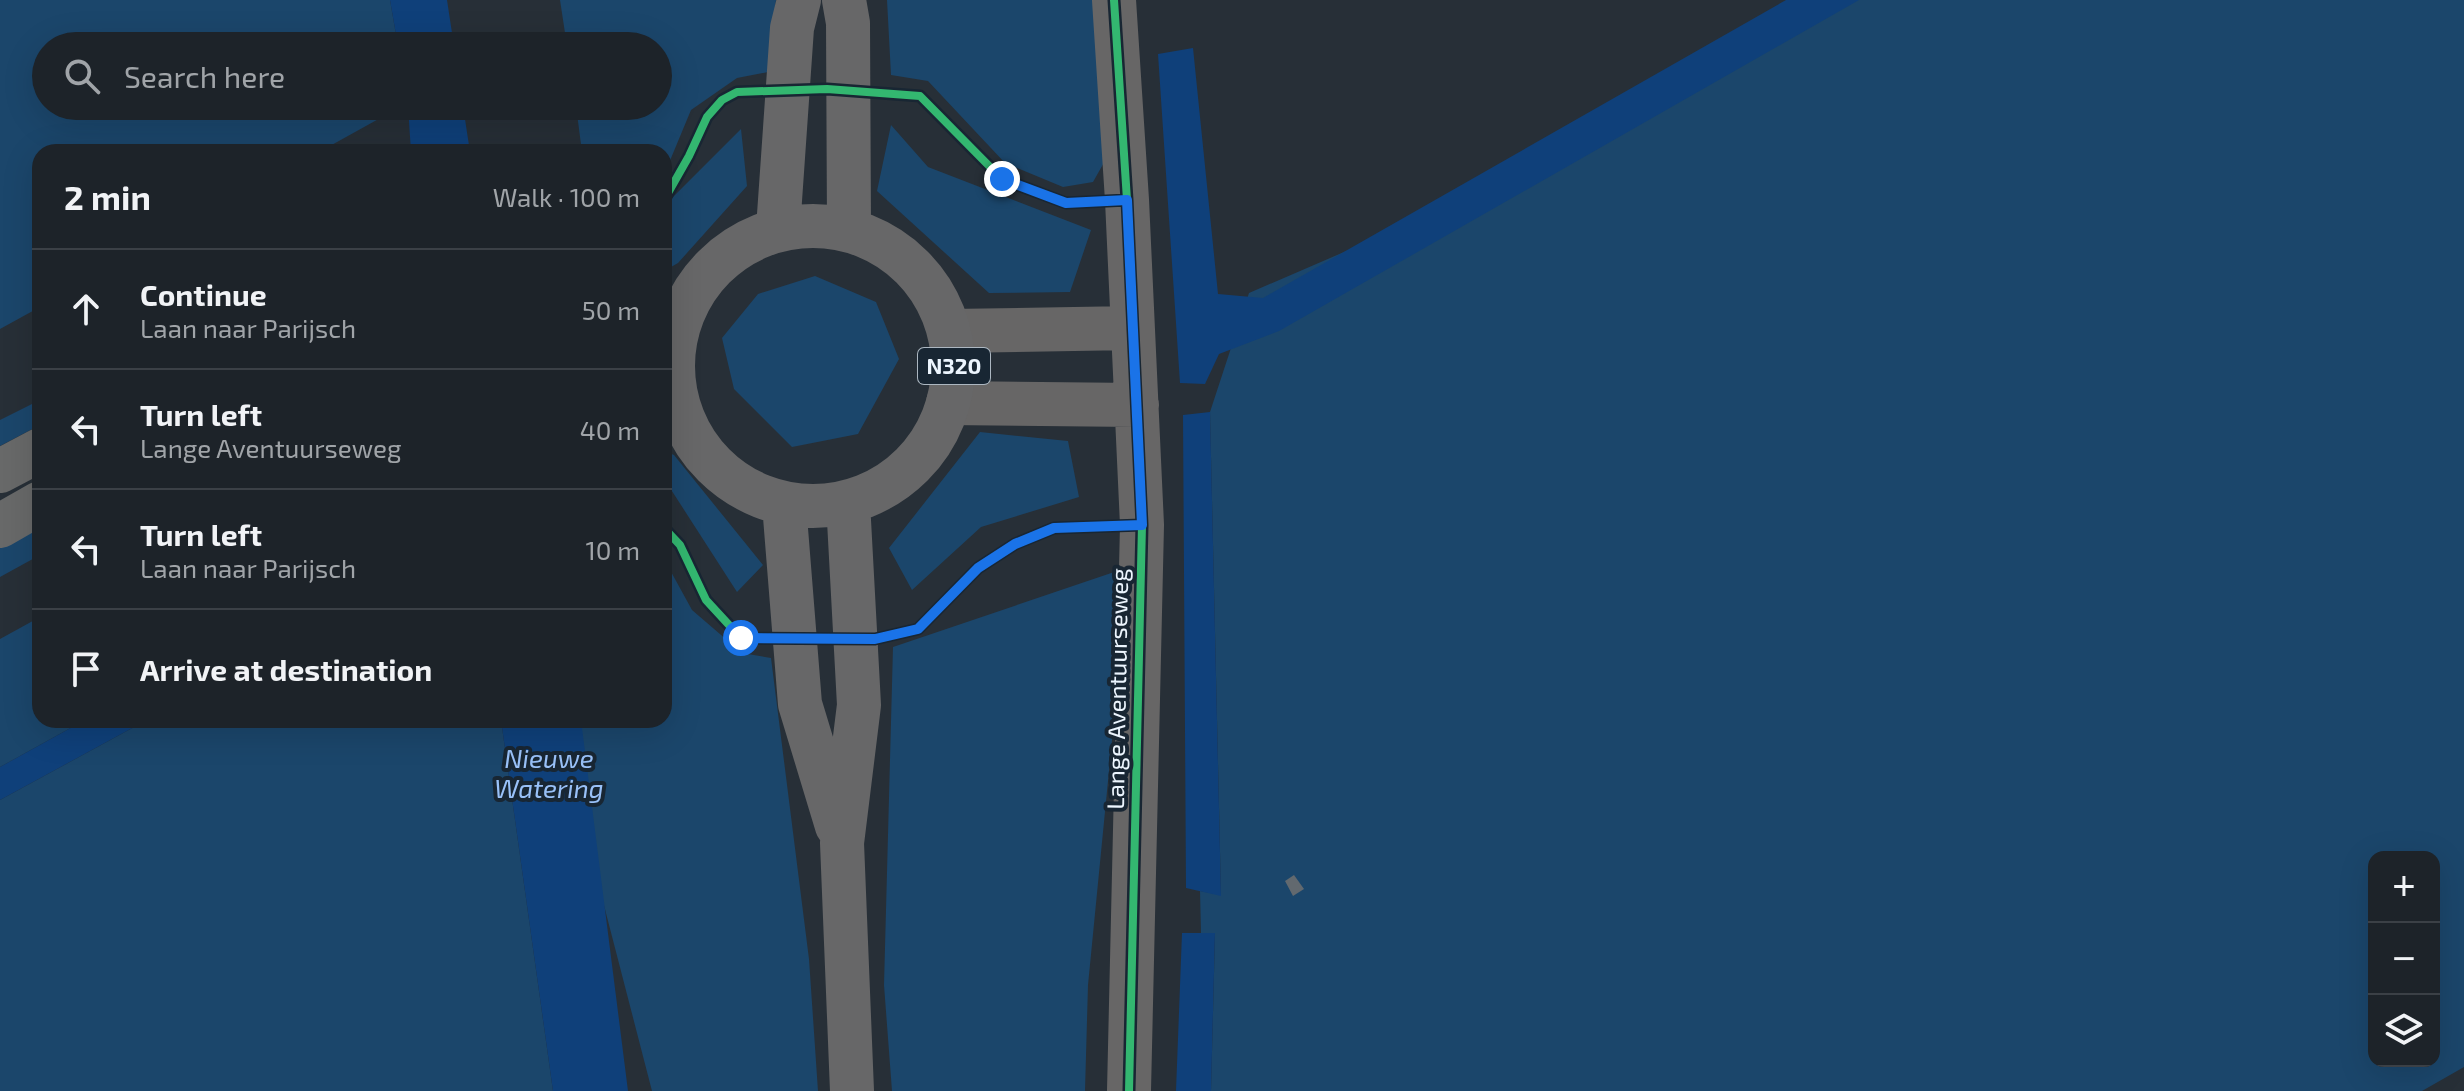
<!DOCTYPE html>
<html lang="en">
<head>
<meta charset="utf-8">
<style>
	body { margin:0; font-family:"Exo 2",sans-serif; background:#252b31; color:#f1f3f6 }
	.controls { position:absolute; right:24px; bottom:24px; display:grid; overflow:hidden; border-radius:16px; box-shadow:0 8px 32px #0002 }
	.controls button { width:72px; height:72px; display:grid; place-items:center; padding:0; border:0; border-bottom:2px solid #3b4046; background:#1d2329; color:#f1f3f6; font:40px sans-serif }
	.stop { position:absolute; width:24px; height:24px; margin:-18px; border:6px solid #1a73e8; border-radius:50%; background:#fff }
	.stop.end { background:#1a73e8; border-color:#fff; box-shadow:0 2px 8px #0008 }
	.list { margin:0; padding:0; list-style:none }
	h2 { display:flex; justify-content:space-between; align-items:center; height:104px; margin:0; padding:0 32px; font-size:34px }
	h2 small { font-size:26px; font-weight:400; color:#a0a4a8 }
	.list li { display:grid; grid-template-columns:52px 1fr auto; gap:24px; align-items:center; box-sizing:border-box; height:120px; padding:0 32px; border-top:2px solid #3b4046 }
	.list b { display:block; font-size:30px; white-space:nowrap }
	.list p { margin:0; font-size:26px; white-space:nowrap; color:#a0a4a8 }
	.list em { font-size:26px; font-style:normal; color:#a0a4a8 }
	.icon { flex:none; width:44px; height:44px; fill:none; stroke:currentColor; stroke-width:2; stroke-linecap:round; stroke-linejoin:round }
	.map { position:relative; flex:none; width:2464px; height:1091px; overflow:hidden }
	.search { position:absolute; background:#1d2329; box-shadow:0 8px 32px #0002; left:32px; top:32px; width:640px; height:88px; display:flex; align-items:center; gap:20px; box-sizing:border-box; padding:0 28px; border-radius:44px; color:#a0a4a8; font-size:30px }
	.panel { position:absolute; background:#1d2329; box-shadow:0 8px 32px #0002; left:32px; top:144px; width:640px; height:584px; border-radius:24px }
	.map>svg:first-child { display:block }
</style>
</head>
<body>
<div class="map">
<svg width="2464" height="1091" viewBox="0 0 2464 1091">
	<rect width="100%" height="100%" fill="#272f37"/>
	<path fill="#1b466b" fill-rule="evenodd" d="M0,0H390L398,46H46V106H402L319,152H40V307L0,329Z
		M560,0H776L768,72L737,78L691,110L664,175V152H582L576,106H658V46H567Z
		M887,0H1099L1106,159L1093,182L1063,187L1005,163L928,81L891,75Z
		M1836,0H2464V1067L2422,1091H1211L1215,934L1201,933L1200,891L1221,895L1210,412L1249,293L1504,183ZM2374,857H2434V1061H2374Z
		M891,125L928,167L1091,230L1070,292L989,293L877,191Z
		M741,129L747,186L678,263L664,271V206Z
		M815,276L876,302L899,359L858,434L792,447L734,389L722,338L758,294Z
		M40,400V425L0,446V420Z
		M980,432L1068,441L1079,497L981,527L912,590L889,548Z
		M664,451L674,455L763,565L737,592L670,488L664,485Z
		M40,525V555L0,577V547Z
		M664,559L692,610L742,653L771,658L809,959L818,1091H652L600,890L580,720H664Z
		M1129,567L1088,985L1085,1091H892L884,985L893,647Z
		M40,617V720H85L0,767V639Z
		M147,720H501L553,1091H0V800Z"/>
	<path fill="#0f407a" d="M390,0H447L454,46H398Z
		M1786,0H1859L1279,331L1219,354L1205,384L1180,383L1158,54L1193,48L1218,294L1263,298Z
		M408,106H463L470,152H411Z
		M1210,412L1221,896L1186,888L1183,415Z
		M85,720H147L0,800V767Z
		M501,720H581L628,1091H553Z
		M1182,933H1215L1211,1091H1176Z"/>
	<path fill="#62696f" d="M1294,875L1304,889L1293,896L1285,881Z"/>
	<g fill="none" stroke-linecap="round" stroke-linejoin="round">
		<path stroke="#676666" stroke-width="44" d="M1114,0L1127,200L1142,525L1129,1091
			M950,331L1132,328
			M948,403L1137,405"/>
		<path stroke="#686969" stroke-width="44" d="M664,332L677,331
			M664,405L678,406
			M0,471L40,450
			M0,526L40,503"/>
		<path stroke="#676768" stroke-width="44" d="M844,0L848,23L849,229
			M673 366a140 140 0 1 1 280 0a140 140 0 1 1-280 0Z
			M778,229L792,28L799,0
			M848,502L859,705L842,843L852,1091
			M784,504L800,704L837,826"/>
		<g stroke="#182633" stroke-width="13">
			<path id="cycleway" d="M1114,0L1127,200L1142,525L1129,1091
				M664,200L689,156L707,117L722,100L737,92L827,89L920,96L1002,179L1066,203L1127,200
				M664,528L680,545L706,600L741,638L875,639L918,629L978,568L1015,544L1054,528L1142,525"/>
		</g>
		<use href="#cycleway" stroke="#33b770" stroke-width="8"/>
	</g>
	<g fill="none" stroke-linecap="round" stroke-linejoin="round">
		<path stroke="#1a73e8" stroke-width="10" d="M741,638L875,639L918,629L978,568L1015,544L1054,528L1142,525L1127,200L1066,203L1002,179"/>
	</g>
	<g text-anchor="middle" stroke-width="8" stroke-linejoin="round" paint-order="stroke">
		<rect fill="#182633" stroke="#acb7c1" stroke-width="2" x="918" y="348" width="72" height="36" rx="6"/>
		<g font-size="22" font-weight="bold" fill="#ecf5fe">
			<text x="954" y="374">N320</text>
		</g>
		<g font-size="24" fill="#ecf5fe" stroke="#182633">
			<text transform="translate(1118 689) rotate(-89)" y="8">Lange Aventuurseweg</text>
		</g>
		<g font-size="26" font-style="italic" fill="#99c1f8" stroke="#182633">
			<text x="549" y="768">Nieuwe<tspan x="549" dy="30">Watering</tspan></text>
		</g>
	</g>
</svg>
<div class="controls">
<button>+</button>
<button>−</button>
<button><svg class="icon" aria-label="layers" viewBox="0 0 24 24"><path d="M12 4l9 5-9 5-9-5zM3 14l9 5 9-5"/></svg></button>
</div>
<div class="stop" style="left:741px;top:638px"></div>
<div class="stop end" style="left:1002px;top:179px"></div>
<div class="search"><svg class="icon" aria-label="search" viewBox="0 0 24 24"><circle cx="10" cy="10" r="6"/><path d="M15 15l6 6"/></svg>Search here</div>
<section class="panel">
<h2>2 min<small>Walk · 100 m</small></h2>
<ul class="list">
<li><svg class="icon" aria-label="ahead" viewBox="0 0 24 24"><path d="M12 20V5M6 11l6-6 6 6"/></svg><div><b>Continue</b><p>Laan naar Parijsch</p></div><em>50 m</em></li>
<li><svg class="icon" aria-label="left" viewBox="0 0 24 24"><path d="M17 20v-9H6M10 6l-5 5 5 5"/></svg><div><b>Turn left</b><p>Lange Aventuurseweg</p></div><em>40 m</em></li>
<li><svg class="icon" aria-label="left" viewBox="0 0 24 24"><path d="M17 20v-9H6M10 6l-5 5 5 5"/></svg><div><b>Turn left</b><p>Laan naar Parijsch</p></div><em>10 m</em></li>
<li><svg class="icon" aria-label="arrive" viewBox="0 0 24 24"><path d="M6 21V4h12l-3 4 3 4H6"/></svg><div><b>Arrive at destination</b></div></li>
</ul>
</section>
</div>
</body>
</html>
